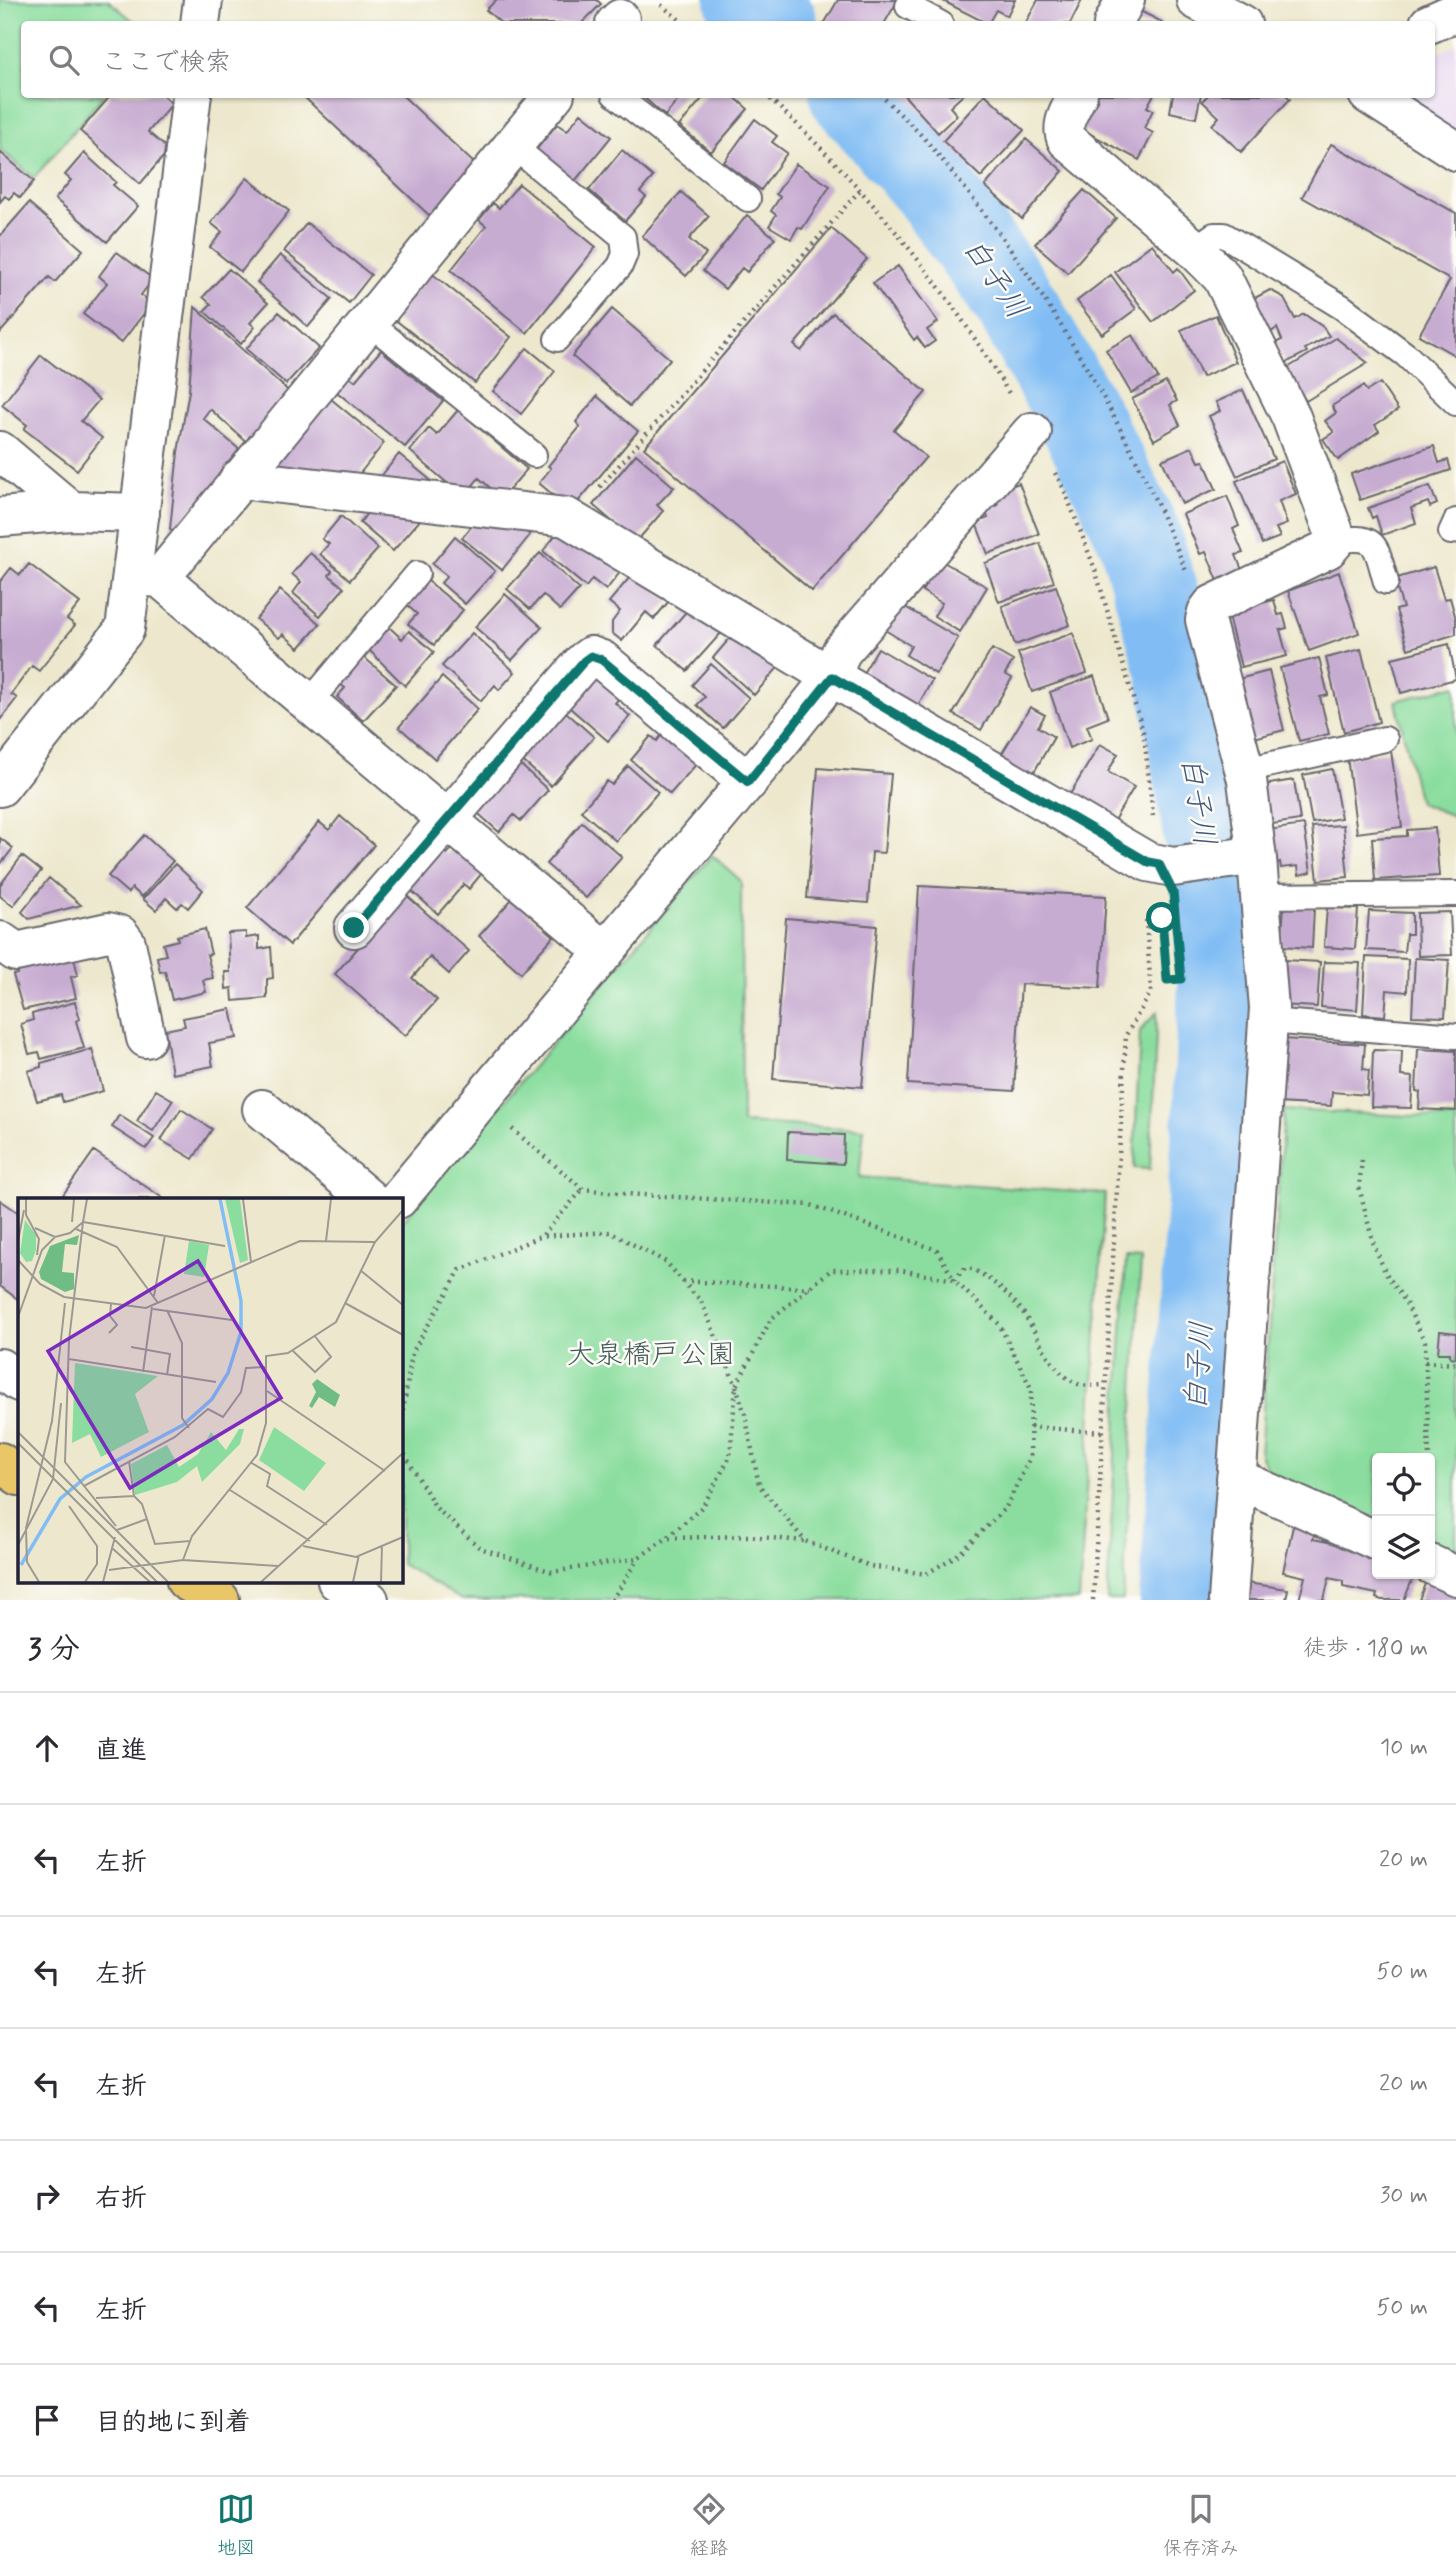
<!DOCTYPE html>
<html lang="ja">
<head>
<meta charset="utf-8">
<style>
	body { margin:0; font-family:Mynerve,"Klee One",sans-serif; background:#f2f2f3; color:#2b2b33 }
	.controls { position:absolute; right:21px; bottom:21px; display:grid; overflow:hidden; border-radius:7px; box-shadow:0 2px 5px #0004 }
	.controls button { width:63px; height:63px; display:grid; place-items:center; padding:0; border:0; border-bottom:2px solid #e1e1e2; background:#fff; color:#2b2b33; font:35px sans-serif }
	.stop { position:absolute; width:21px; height:21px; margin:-16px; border:5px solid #0f766e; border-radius:50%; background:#fff }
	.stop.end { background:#0f766e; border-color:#fff; box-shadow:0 2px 7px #0008 }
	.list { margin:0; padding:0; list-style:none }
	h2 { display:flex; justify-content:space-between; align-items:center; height:91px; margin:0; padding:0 28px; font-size:30px }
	h2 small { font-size:23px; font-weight:400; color:#7c7c81 }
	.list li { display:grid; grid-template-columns:46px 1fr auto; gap:21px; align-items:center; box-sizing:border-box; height:112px; padding:0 28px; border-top:2px solid #e1e1e2 }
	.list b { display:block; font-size:26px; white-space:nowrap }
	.list em { font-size:23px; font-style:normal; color:#7c7c81 }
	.icon { flex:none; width:38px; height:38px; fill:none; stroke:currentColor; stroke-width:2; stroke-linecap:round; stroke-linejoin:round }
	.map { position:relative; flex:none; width:1456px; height:1600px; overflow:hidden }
	.search { position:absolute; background:#fff; box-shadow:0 2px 5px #0004; left:21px; right:21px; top:21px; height:77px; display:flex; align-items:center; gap:18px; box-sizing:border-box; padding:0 24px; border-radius:7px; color:#7c7c81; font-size:26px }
	.sheet { height:875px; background:#fff }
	nav { display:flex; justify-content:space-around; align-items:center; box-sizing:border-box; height:98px; border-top:2px solid #e1e1e2; background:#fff; font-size:19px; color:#7c7c81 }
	nav a { display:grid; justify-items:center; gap:4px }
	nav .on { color:#0f766e }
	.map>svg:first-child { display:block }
</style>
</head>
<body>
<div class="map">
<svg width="1456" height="1600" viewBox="0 0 1456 1600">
	<rect width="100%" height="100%" fill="#fdfcf7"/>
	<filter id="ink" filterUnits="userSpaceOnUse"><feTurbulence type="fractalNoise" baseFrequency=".0143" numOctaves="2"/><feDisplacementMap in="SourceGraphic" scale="14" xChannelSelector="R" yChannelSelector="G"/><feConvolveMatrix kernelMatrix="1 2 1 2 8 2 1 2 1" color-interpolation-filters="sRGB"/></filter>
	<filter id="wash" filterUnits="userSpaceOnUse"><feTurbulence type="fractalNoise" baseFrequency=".00686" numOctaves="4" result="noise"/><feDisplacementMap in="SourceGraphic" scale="28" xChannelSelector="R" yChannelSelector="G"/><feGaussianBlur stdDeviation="1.57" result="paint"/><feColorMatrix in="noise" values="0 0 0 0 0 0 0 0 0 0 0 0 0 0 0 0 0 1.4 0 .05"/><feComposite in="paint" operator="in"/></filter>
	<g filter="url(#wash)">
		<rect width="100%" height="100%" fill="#ede8cd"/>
		<path fill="#e5d3f1" d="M1456,45V138L1389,95L1432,94V56Z"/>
		<path fill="#8add9e" stroke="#56806c" stroke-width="2" d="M0,0H108L137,24H24V94L104,95L34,178L0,149Z
			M1456,685V817L1419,803L1396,701Z
			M712,855L741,881L742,1123L864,1129L859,1177L1105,1194L1079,1600H462L401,1564V1223Z
			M1157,1012L1150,1169L1134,1168L1140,1031Z
			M1284,1110L1456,1118V1558L1430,1547V1458H1377V1524L1274,1480L1260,1455Z
			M1126,1259L1141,1260L1123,1600H1107Z"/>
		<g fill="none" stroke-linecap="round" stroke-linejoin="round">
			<path stroke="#81bdf4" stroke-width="84" d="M747,0L776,24
				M851,94L931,185L1014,300L1078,414L1140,538L1178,669L1214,889L1220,985L1214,1132L1181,1600"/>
		</g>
		<g id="blocks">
			<path fill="#c7acd2" d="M496,0H597L601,4L581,24H502L486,10Z
				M838,0H898L884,24H824Z
				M941,0H1015L1007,16L996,10L988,24Z
				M1038,0H1082L1070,24H1025Z
				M1132,7L1162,22L1161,24H1123Z
				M112,94H162L172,104L148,132L169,150L140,184L80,131Z
				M301,94H401L478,167L431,217Z
				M640,94H683L665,116Z
				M706,94H731L748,109L711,152L679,126Z
				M903,94H964L950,107L957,115L938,133Z
				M985,94L1024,130L981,177L943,141Z
				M1092,94H1154L1147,107L1153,110L1144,128L1153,133L1139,160L1079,128Z
				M1173,94H1201L1196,118L1170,112Z
				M1209,94H1285L1290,99L1241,152L1212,125L1219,117L1202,101Z
				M581,113L611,137L575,181L536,150L557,124L567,131Z
				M755,119L777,136L772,142L787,153L761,190L724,162Z
				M1026,139L1063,171L1022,219L985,186Z
				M1331,144L1456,213V356L1419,335L1450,280L1302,197Z
				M622,150L653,177L640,192L646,197L625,221L589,190Z
				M0,152L34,181L20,198L14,193L9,199L5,196L0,202Z
				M84,153L116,182L113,185L138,206L107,242L55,199L71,180L65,175Z
				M796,164L830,186L802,229L798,227L791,239L769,226L776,215L771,211L780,197L776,194Z
				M247,178L289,211L241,272L210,247L222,232L211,223Z
				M519,184L596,247L527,333L451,270L486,226L479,220L493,203L499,208Z
				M1084,190L1116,218L1068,273L1035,244Z
				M681,192L709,216L689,239L706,254L686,276L642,236Z
				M29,203L83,250L55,282L49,277L0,333V236Z
				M747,215L775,238L747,272L742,268L725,289L703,271Z
				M307,223L371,275L349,303L284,251Z
				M831,228L867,259L794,345L801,351L833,313L926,392L894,430L926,457L812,591L644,448Z
				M1152,244L1174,272L1178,268L1194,290L1153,322L1115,272Z
				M117,252L153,279L141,295L152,303L121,343L83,314L107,283L99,276Z
				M280,255L332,299L308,327L257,282Z
				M898,266L938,322L927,330L935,341L925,348L917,337L914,340L873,283Z
				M229,269L268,303L250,323L255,327L241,344L204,311L211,304L203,297Z
				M430,272L511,337L475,383L393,318Z
				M1111,275L1136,309L1102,334L1077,301Z
				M1270,290L1283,297L1295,319L1304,314L1323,327L1329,336L1305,349L1307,352L1286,363L1275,343L1282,340L1277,328L1271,332L1253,299Z
				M195,307L294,396L250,445L210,409L203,418L248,457L182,539L170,529L178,452L189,391Z
				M612,309L670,359L630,406L572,356Z
				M279,312L319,348L286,384L246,349Z
				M1216,315L1236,362L1202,377L1181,330Z
				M1133,335L1158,378L1131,393L1106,350Z
				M1336,338L1368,363L1306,401L1286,369Z
				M527,348L555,371L521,414L493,391Z
				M381,350L443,401L405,447L332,388L345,373L355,381Z
				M41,355L99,400L81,421L102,438L77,470L24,429L27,425L2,405Z
				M1166,382L1177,401L1170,405L1180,425L1154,440L1132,399Z
				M1380,383L1398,410L1375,425L1379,431L1338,460L1323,439L1334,432L1325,421L1336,413L1332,406L1363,386L1367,391Z
				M1243,390L1274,459L1237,476L1209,416L1220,411L1216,402Z
				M325,394L384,443L349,487L259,474Z
				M597,396L638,431L571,510L539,483L551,468L548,466L580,427L576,422Z
				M458,410L527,469L502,498L479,478L468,491L454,489L410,451L429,428L437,435Z
				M1434,446L1439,463L1448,460L1451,470L1360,500L1351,474Z
				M1192,447L1199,462L1204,461L1216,489L1182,504L1162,460Z
				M399,454L440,488L371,489Z
				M636,454L674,487L657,505L663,511L636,542L593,505Z
				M1282,461L1296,494L1279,501L1287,524L1276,528L1280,537L1262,544L1236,481Z
				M1019,483L1039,534L988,554L976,523L988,518L985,510L998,505L993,493Z
				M1430,486L1437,504L1430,507L1428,502L1411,508L1416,523L1382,535L1376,516L1372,518L1368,508Z
				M1227,496L1239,526L1233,529L1243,553L1236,555L1245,578L1221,588L1206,552L1200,554L1183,514Z
				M363,509L422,518L393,551L360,523L367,513Z
				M483,512L505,515L530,535L502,570L462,538Z
				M341,516L378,549L350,580L320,554L329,544L322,539Z
				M561,528L621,571L606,590L592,579L586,587L543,551Z
				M455,536L495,571L465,604L441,583L447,576L432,564Z
				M1040,543L1054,582L999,602L985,563Z
				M310,553L332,571L329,575L344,588L320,616L293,593L301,582L292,574Z
				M540,553L579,589L560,610L543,595L530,609L507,589Z
				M940,560L987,587L960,632L934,616L942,603L922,591Z
				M29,564L80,603L67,619L75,625L39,671L32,666L11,694L17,698L0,720V582L11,568L20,575Z
				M1434,567L1444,599L1450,598L1456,619V634L1408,649L1396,610L1403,608L1394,579Z
				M635,571L669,601L654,619L646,612L622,641L612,633V622L620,611L609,602Z
				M1339,572L1359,633L1309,651L1288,591Z
				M422,576L463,610L434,645L408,624L417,614L402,601Z
				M1056,586L1070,625L1015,645L1002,606Z
				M280,590L320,624L299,648L283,634L279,638L256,619Z
				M505,594L542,627L512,660L475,627Z
				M1274,600L1278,615L1283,614L1287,628L1280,630L1287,656L1241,667L1227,612Z
				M900,604L958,638L936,674L906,655L911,646L885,630Z
				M692,605L722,632L687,671L657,645Z
				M388,626L402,639L409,631L434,652L405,686L368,649Z
				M735,632L782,663L754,695L713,658Z
				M472,633L515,672L499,690L495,685L481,701L442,666Z
				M1073,633L1087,673L1032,692L1018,653Z
				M1449,644L1456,679L1401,693L1392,658Z
				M878,648L932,680L914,713L859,680Z
				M992,649L1013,661L1005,674L1012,678L981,730L953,714Z
				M1361,649L1379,722L1344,732L1326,658Z
				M359,653L396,685L363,721L337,697L345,688L335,679Z
				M1319,658L1328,695L1320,697L1329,734L1299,741L1280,668Z
				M711,664L749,698L723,728L697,705L705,697L692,685Z
				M1269,671L1284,730L1247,740L1231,681Z
				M594,673L621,696L615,703L630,716L608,741L562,701Z
				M1094,676L1108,718L1087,726L1092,739L1069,748L1050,692Z
				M442,677L478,709L435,759L399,727Z
				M1030,707L1045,715L1038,727L1054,737L1030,779L998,760Z
				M566,712L594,737L551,786L516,755L547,732Z
				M651,736L657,741L661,736L669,743L673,738L699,761L670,794L631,760Z
				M1100,744L1118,754L1108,772L1134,787L1110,827L1066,801Z
				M1391,751L1402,827L1357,833L1347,757Z
				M513,758L548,790L521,821L514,815L499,832L471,807Z
				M628,766L658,792L616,841L581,811L607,781L612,785Z
				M818,768L891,774L884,853L872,852L868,903L807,898Z
				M1332,769L1341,818L1312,823L1303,775Z
				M1294,780L1300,820L1259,826L1258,786Z
				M340,816L374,845L290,945L247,908L319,822L329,830Z
				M582,822L622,857L586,898L546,864Z
				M1304,825L1311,872L1299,875L1298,866L1281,868L1280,862L1272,864L1267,830Z
				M1343,825L1348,877L1318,880L1312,827Z
				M1435,828L1439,876L1375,880L1372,838L1407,836V830Z
				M144,835L173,861L142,897L132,888L128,893L108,876Z
				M0,838L13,848L0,865Z
				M440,848L447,854L453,848L482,873L469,889L464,884L438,914L406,886Z
				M22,856L41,871L13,906L0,896V885Z
				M175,864L203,890L188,908L182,903L177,908L166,898L156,910L143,899Z
				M49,878L81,905L29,919L22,912Z
				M919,886L1106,896L1100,988L1021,984L1014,1091L908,1084Z
				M405,894L469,951L449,974L430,957L412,978L437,1000L405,1036L335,974Z
				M512,899L554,936L521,973L479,936Z
				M1284,906L1314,908L1312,948L1281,946Z
				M1327,908L1358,909L1355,949L1324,947Z
				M1369,911L1412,913V934H1406L1404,952L1366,950Z
				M1450,912L1452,955L1418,956L1417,913Z
				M786,918L877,926L862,1087L773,1079Z
				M205,929L211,954L207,955L213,978L203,980L206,992L172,1000L165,971L160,972L157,957L166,955L163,944L178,940L177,936Z
				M246,932V938L259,936V949L271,947L273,978L267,979V998L233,1001L232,988L226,989L225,972H230L228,933Z
				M72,950L78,975L71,977L76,998L23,1010L13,975L17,974L15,964Z
				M1366,957L1408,959L1407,992L1387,990L1385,1016L1363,1014Z
				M1415,958L1449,960L1445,1017L1412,1016Z
				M1284,960L1320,962L1317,1007L1280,1005Z
				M1324,962L1360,963L1357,1010L1321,1007Z
				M75,1002L80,1019L76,1021L84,1048L41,1059L39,1052L29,1054L21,1024L33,1020L32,1014Z
				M231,1009L237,1038L209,1043L213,1066L172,1074L165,1030L185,1026L183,1018Z
				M1283,1039L1365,1044L1363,1069L1369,1070L1367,1095L1332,1092L1331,1106L1278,1103Z
				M92,1049L103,1091L63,1102L61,1095L37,1101L28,1071L41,1067V1063Z
				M1418,1049L1456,1051V1111L1419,1109L1420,1092L1416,1091Z
				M1373,1050L1402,1051L1401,1076L1413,1077L1411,1108L1371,1107Z
				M156,1090L173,1100L153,1131L137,1121Z
				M181,1109L212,1129L193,1159L161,1140Z
				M119,1115L154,1138L146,1149L112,1127Z
				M788,1132L844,1135L843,1164L787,1160Z
				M94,1151L164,1199H60Z
				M0,1200L19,1213V1300L0,1286Z
				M1440,1331L1456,1333V1358L1450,1357V1353H1438Z
				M1293,1526L1315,1530L1313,1539L1361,1549L1377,1559V1574H1405L1413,1578L1404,1600H1382L1376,1598L1377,1594L1343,1587V1581L1329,1578L1324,1600H1299L1305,1577L1283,1572Z
				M1426,1581L1456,1591V1600H1419Z
				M1246,1583L1288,1589L1286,1600H1243Z"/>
		</g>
	</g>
	<g filter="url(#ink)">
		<use href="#blocks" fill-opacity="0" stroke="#69676e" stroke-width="2"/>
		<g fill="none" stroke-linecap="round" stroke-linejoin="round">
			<g stroke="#69676e" stroke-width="28">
				<path id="service" d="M908,6L941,24
					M614,94L748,199
					M513,146L623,237L625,254L620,266L557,339
					M1194,249L1214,235H1224L1342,307L1406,355L1456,403
					M368,322L534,455
					M1451,532L1456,521
					M1335,541C1379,534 1375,545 1386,582
					M309,703L417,574
					M1245,770L1385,739
					M1260,896L1456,894
					M1268,1021L1456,1036"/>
			</g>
			<g stroke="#69676e" stroke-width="42">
				<path id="minor" d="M1196,0L1242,24
					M615,24L620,19
					M1113,24L1125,0
					M1429,24L1456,12
					M1078,94C1071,109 1059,124 1067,140L1194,249L1222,277L1291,417L1334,532L1335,541L1328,549L1212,605L1207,612L1205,620L1247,780L1257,859L1269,1008L1228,1600
					M1368,94L1456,151
					M0,451L71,511
					M239,479L566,517L832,677L1148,862L1173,867L1243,857L1257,859
					M0,517L71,511L140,513
					M134,576L160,578L605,952
					M160,578L555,94
					M354,928L584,661L591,656L602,660L748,782
					M0,941L16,952L108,932L120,935L126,943L146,1038
					M262,1109L369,1199
					M398,1199L781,741L832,677L841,652L1032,432
					M1236,1478L1377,1541
					M1430,1564L1456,1576"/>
			</g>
			<g stroke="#69676e" stroke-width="42">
				<path id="tertiary" d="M200,24L203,0
					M0,787L125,629L192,94
					M0,1368L19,1382
					M337,1581L369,1600"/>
			</g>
			<g stroke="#69676e" stroke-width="42">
				<path id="motorway" d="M0,1462L19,1476
					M186,1581L220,1600"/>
			</g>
			<path stroke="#69676e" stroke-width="4.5" stroke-dasharray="2 5" stroke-linecap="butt" d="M661,5L685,24
				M765,94C861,182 944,283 1010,395
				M880,94C896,111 914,126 929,144C1036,271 1124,417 1186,571
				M1055,473L1064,489L1095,569L1144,735L1153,816
				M600,487L860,190
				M512,1129L583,1189L626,1194L811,1205L937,1250L954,1280L965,1268L972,1269C992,1279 1008,1293 1022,1311C1039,1335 1048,1371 1078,1384C1086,1387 1097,1385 1105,1385
				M1362,1160L1359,1187L1373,1242L1385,1272L1405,1301L1425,1342L1429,1458
				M683,1281L810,1288
				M1425,1362L1456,1364
				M401,1425L412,1353L460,1270L542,1236L583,1189
				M1030,1427L1102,1432
				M401,1448L436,1508L480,1548L552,1572L638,1558L667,1538L703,1506L730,1457L736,1386L771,1319L831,1270H900L954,1280L999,1324L1031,1388L1030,1458L1006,1507L959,1554L926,1574L870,1566L805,1541L759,1485L745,1414L736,1386L702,1303L666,1262L610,1232L542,1236
				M1430,1465L1432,1521
				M669,1538L749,1536L804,1541
				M612,1600L638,1559
				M1093,1600L1126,1035L1151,992L1146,919L1162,918L1167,980L1181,979L1174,908"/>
			<use href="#service" stroke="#fff" stroke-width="24"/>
			<use href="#minor" stroke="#fff" stroke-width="38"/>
			<use href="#tertiary" stroke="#fff" stroke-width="38"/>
			<use href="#motorway" stroke="#e9c769" stroke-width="38"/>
		</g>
	</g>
	<g fill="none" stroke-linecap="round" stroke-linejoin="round" filter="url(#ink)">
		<path stroke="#0f766e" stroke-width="9" d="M354,928L584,661L591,656L602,660L748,782L832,677L1148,862L1159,864L1173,892L1181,979L1167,980L1162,918"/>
	</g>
	<g text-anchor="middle" stroke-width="5" stroke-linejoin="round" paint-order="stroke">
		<g font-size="28" fill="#415a59" stroke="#fdfcf7">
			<text x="651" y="1363">大泉橋戸公園</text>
		</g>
		<g font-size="30" font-style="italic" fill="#43587c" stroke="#fdfcf7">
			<text transform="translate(996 278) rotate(56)" y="10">白子川</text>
			<text transform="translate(1199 801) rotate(81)" y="10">白子川</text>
			<text transform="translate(1198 1366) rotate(-86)" y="10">白子川</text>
		</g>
	</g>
	<g transform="translate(18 1198)">
		<rect width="385" height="385" fill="#ede8cd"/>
		<path d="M207,1H222L230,62L222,65ZM7,22L18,37V52L14,63L8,64L2,55ZM171,43L191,47L186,79L166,76ZM57,165L140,178L117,196L131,234L83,259L72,236L54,245ZM256,229L308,265L286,293L241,262ZM221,231H226L222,246L184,284L179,268L159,284L117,297L113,266L149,247L161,269L180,256L193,234L208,252Z" fill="#8add9e"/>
		<path d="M61,37L59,47L47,46L44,74L56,75V91L47,94L23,81L21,74L32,48ZM299,181L322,197L317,209L301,199L294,210L291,208L298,194L294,186Z" fill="#6fbc85"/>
		<path fill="none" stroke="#81bdf4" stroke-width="3.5" d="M3,367L42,301L68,279L165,227L194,201L210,175L223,134V103L202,1"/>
		<path fill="none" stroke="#9c9993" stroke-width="2" d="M8,1V17L21,41L19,57M225,1L233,64M54,24L56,1M17,30L37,39L52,35L65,24L69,1M58,31L99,49L140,105M0,43L6,12M308,43L313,1M0,62L22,86L46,99L128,110L282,43L357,44M342,72L385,107M136,98L147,37M327,105L385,137M135,111L214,122M149,112L164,145V220L171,230M0,119L24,52L37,39M91,135L99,127L92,118L93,106M113,149L152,156L149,177M275,153L297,174L313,159L296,137M51,161L198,184M125,174L134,109M249,193L367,273M0,234L150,384M0,245L139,384M111,263L116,298L124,306L137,346L172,343M232,264L252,276L249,288L309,327M66,288L157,239L190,211L205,219L223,194L228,170L248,169M212,292L292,343M78,300L116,298M51,308L79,348V366L67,384M98,328L47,264L51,142L65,24L207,48M99,332L129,321M0,347L35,281L43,205M285,348L338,359L385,339M94,350L132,384M260,368L165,362L174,338L239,257L248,225V158L270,155L318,124L357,44L385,12M91,372L165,362M21,384L9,364L8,330L34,223L47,105M85,384L97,339M243,384L385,255M335,384L341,357M363,384L364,347"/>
		<path fill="#7b2cbf" fill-opacity="0.15" stroke="#7b2cbf" stroke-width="3.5" d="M180,63L263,200L112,290L30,153Z"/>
		<rect width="385" height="385" fill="none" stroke="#22223b" stroke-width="3.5"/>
	</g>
</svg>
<div class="controls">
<button><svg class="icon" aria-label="locate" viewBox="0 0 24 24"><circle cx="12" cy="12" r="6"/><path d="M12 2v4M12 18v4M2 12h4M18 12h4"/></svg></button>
<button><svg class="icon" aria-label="layers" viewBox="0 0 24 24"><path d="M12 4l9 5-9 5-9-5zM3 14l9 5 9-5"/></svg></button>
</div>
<div class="stop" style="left:1162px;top:918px"></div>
<div class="stop end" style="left:354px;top:928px"></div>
<div class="search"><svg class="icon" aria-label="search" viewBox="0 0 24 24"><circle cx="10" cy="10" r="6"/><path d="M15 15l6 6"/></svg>ここで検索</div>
</div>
<section class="sheet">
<h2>3 分<small>徒歩 · 180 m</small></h2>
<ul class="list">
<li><svg class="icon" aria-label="ahead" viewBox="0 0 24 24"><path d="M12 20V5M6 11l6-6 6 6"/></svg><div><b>直進</b></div><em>10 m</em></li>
<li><svg class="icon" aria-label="left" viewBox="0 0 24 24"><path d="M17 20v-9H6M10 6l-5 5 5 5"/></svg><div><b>左折</b></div><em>20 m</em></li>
<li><svg class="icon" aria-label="left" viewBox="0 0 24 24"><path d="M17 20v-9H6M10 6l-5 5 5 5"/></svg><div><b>左折</b></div><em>50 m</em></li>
<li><svg class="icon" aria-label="left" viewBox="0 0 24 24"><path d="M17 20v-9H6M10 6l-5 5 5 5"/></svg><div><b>左折</b></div><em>20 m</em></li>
<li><svg class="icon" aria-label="right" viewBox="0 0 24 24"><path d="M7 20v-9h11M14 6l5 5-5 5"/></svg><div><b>右折</b></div><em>30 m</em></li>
<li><svg class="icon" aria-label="left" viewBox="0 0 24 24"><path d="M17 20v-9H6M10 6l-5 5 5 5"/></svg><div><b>左折</b></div><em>50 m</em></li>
<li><svg class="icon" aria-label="arrive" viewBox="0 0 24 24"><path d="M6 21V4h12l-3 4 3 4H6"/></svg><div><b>目的地に到着</b></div></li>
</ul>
</section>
<nav>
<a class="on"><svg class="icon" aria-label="map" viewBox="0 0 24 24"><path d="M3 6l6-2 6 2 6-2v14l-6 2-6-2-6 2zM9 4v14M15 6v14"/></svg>地図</a>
<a><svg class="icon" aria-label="directions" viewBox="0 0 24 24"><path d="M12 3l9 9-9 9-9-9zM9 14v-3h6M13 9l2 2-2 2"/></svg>経路</a>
<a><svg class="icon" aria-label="saved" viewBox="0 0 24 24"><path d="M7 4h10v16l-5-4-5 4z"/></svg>保存済み</a>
</nav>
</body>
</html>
